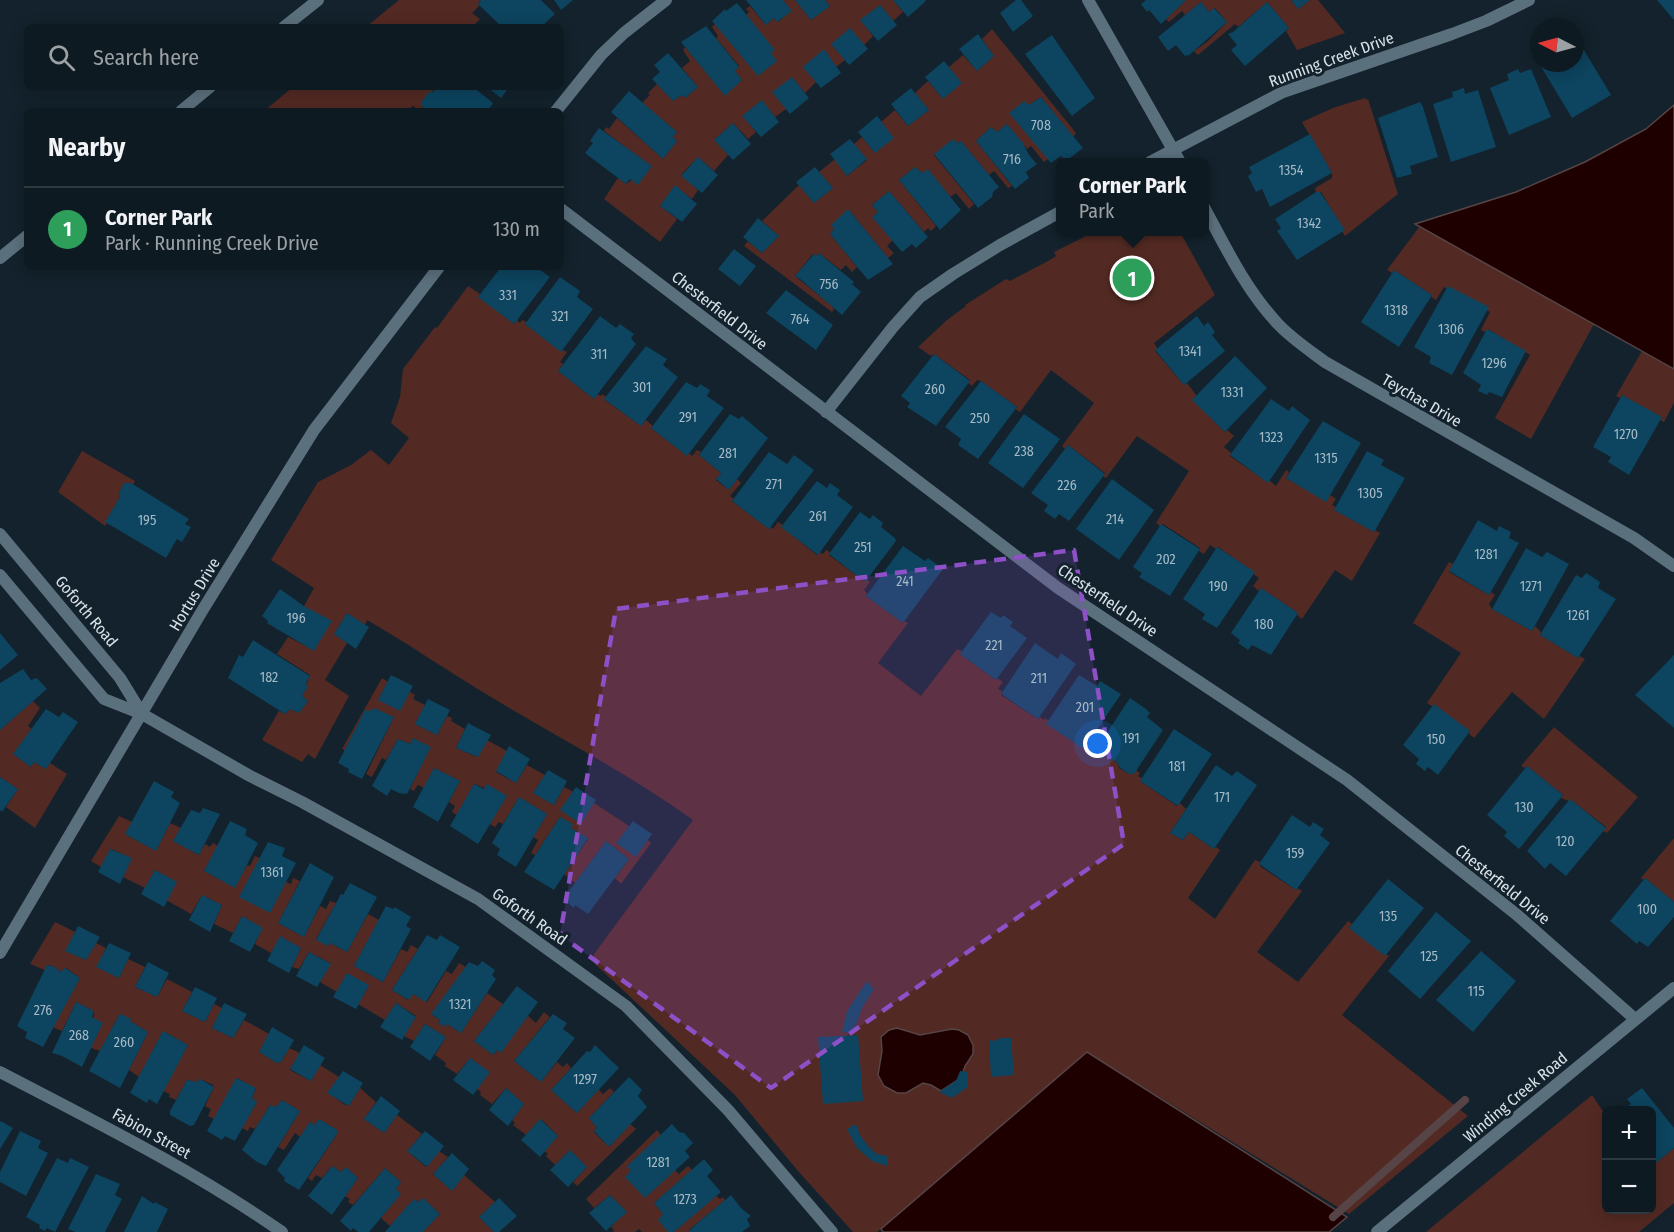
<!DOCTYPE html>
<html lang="en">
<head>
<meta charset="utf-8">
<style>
	body { margin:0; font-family:"Fira Sans Condensed",sans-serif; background:#1c272e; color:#f1f3f6 }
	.controls { position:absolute; right:18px; bottom:18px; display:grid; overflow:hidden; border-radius:9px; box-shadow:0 3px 15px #0003 }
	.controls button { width:54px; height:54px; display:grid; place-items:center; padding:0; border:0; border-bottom:2px solid #2e383f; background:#0e1a21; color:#f1f3f6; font:30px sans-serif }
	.compass { position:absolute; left:1530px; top:18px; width:54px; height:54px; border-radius:50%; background:#0e1a21; box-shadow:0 3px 15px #0003; rotate:276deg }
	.you { position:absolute; left:1098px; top:744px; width:21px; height:21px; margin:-15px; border:4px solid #fff; border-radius:50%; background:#1a73e8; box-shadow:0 0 0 9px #1a73e833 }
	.badge { display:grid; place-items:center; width:39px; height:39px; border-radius:50%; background:#f59d8d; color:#fff; font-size:20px; font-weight:700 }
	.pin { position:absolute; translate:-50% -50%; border:3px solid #fff; box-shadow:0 2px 6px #0006 }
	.popup { position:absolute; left:1056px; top:158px; width:153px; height:78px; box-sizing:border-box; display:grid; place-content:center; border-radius:9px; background:#0e1a21; filter:drop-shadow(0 2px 4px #0005); font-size:20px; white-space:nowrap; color:#9ba1a5 }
	.popup b { font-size:22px; color:#f1f3f6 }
	.popup::after { content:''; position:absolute; left:50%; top:100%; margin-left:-12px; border:12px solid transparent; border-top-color:#0e1a21 }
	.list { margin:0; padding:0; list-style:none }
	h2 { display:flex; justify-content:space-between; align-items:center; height:78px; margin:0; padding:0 24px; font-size:26px }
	h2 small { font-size:20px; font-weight:400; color:#9ba1a5 }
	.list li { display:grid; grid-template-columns:39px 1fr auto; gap:18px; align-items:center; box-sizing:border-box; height:84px; padding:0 24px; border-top:2px solid #2e383f }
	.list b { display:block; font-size:22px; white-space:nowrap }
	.list p { margin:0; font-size:20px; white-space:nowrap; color:#9ba1a5 }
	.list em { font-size:20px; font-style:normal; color:#9ba1a5 }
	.icon { flex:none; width:33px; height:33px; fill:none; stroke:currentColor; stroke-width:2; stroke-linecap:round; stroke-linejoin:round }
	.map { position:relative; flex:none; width:1674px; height:1232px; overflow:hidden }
	.search { position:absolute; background:#0e1a21; box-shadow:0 3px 15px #0003; left:24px; top:24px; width:540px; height:66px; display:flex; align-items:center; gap:15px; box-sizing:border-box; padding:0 21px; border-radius:9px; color:#9ba1a5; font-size:22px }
	.panel { position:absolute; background:#0e1a21; box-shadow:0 3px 15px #0003; left:24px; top:108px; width:540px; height:162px; border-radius:9px }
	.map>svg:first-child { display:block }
</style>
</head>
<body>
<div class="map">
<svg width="1674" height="1232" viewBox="0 0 1674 1232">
	<rect width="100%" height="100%" fill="#13222c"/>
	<path fill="#532a23" d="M399,0H481L478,3L479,6L472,13L480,19L472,27H366Z
		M783,0H795L811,20L830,6L825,0H893L903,12L893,21L880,5L861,20L873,36L864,45L831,44L845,60L836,67L824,50L816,82L805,93L792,77L786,109L775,117L762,101L743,116L756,132L748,139L733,123L715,139L728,155L714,171L698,157L681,175L698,190L692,199L675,186L660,206L677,219L660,242L604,199L618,178L626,184L651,166L604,131L606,127L609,129L617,118L663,159L677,141L673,137L677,132L642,103L650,95L648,93L657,84L673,101L682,95L685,98L698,87L682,68L690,61L683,50L685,47L725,95L742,80L735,71L739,66L716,38L718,36L712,27L715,24L771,53L746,15L749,12L746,9L750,6L766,25L774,18L778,22L791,11Z
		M1186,0H1291L1298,9L1310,0H1318L1345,33L1297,50L1286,31L1289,28L1267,2L1238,27L1235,24L1198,55L1194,51L1207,42L1227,22L1215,8L1209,12L1201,2L1185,15L1182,11L1169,22L1166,19Z
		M992,29L1076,133L1073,137L1041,97L1029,105L1048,159L1044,162L1031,146L1027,149L1007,124L997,132L991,127L976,141L1012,186L1008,188L994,171L989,175L961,141L957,143L952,140L934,155L974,204L969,209L956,193L950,197L915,167L899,180L936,226L931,231L928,228L924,232L889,191L872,205L878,212L873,217L893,240L887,246L894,253L888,258L849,210L832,225L834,229L830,234L857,267L852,272L846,265L841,270L819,253L816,256L813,254L795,276L831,305L834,309L832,312L744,246L748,241L762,253L779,236L762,221L799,185L814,203L833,188L819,172L835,159L847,176L867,160L854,144L862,137L875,153L881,122L895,110L908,126L929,110L915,93L928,81L943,99L961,83L949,67L963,55L977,71L994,56L982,39Z
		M293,87H437L422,101V106L425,109L424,111H420L413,106L406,111H264Z
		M1365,98L1366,100L1368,99L1398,194L1345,236L1342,231L1344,230L1321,192H1316L1315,188L1332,178V173L1302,122L1333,108Z
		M1420,226L1594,324L1531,439L1495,418L1530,355L1488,329L1485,332L1481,330L1490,312L1444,287L1436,300L1431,297L1432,295L1394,270L1392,273L1387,270Z
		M1094,232H1180L1215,295L1154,343L1157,348L1155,351L1184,385L1187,383L1196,395L1193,400L1225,432L1227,430L1234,436L1224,447L1231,453L1230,456L1267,482L1269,480L1276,486L1286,470L1289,472L1286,478L1326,501L1330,495L1336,499L1332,505L1336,507L1335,510L1374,532L1375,530L1380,533L1352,581L1335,570L1302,619L1297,615L1298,613L1261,588L1259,591L1253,586L1259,578L1253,574L1254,572L1218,547L1216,549L1210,545L1204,554L1199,551L1200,548L1163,524L1160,526L1156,523L1189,471L1137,436L1106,478L1103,476L1105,473L1068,445L1065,449L1062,446L1094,403L1051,370L1020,412L1015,409L1017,407L981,381L977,380L972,386L968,383L970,380L934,354L931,356L918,347L947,320L966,306L965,305L1006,279L1010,281L1050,260L1056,256L1054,252Z
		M468,286L480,294L479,297L514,324L517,320L520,323L522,320L527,322L525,324L561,351L563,350L567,352L560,362L563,364L558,371L594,399L597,394L601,396L602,394L606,397L605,400L641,426L646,420L653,426L651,428L687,456L689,453L692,456L697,450L701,452L699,455L721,473L716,480L729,490L737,479L741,483L730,496L734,499L732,501L769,529L771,527L773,529L778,522L783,525L782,527L817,555L820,552L823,554L826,550L830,552L829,555L864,581L867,579L870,582L864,590L867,593L866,596L903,623L905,621L908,623L878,663L921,696L957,649L962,651L960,654L996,680L998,678L1003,682L998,689L1002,691L1001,695L1038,719L1040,717L1044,720L1045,718L1084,749L1086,746L1090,748L1094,743L1098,746L1097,748L1118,763L1119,768L1129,774L1136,770L1140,773L1138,776L1142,778L1140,781L1177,806L1180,803L1186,809L1170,833L1183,840L1189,832L1214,849L1216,847L1220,850L1188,898L1215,919L1255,860L1260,862L1259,864L1261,867L1296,890L1297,888L1302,891L1257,952L1298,982L1348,921L1352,924L1349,928L1389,956L1342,1015L1468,1116L1349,1214L1087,1052L877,1232H853L798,1171L735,1095L594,963V954L693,820C629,774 559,738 491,697C449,672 409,644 367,620L365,625L347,613L334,634L347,643L325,680L349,696L315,759L308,754L302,762L262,740L279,711L285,714L290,709L299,713L308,701L302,696C306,689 306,683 310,675L277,654L288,637L314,650L304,606L314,588L271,560L318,482L351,465L371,450L389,465L409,438L391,423L400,397L403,369L435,327L437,328Z
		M1642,351L1674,369V403L1664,422L1660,420L1661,417L1622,395L1620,398L1616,396Z
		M82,451L135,481L133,485L131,483L124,484L119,493L120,497L106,521L107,523L105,526L58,492Z
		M1449,562L1453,564L1449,572L1489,595L1491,592L1495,595L1489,604L1492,609L1532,631L1535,626L1541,632L1540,635L1578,658L1580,656L1585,659L1544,719L1512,692L1474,738L1469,734L1470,731L1427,703L1461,653L1413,623Z
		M382,678L388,682L378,700L410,692L415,695L413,699L425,705L415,724L437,735L447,716L452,718L451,721L465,729L456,748L477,757L487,740L507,751L496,772L516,783L527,765L545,775L533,793L554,805L564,787L594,803L629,826L617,843L648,840L651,843L621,884L615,878L629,859L606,841L575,883L564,874L588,839L571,828L572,824L560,817L535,855L531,853L538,840L533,837L547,814L519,797L503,824L499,822L495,827L490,824L506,796L474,784L457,815L452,812L455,806L449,802L460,781L434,768L424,788L418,785L414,791L410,789L430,747L413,738L410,744L398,739L386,760L382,758L372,777L366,774L394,717L365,711L345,750L342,749Z
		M33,701L40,708L28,726L32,729L13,754L31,767L34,762L46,769L50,763L67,774L35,828L6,807L18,789L0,777V730Z
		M1554,727L1638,797L1607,833L1603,831L1606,827L1571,800L1569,801L1561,798L1563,795L1527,766L1525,768L1521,766Z
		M119,816L132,822L125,834L156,851L170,823L181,828L173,841L199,855L205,844L210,847L213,843L218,846L204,871L234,887L247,865L250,866L255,856L260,858L286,882L291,884L293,878L300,881L278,923L304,937L320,906L326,909L330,901L336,903L316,939L328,946L330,943L347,952L368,914L379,920L354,966L383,982L401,949L407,952L411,945L418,949L392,990L408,1000L413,994L427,1002L446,971L452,974L459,963L466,967L432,1015L440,1020L438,1023L447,1024L461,1033L487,993L503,1004L474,1041L493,1055L528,1016L536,1023L544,1012L550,1017L514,1061L541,1082L557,1062L563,1067L567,1063L571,1068L551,1090L577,1113L598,1089L603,1094L610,1088L614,1092L589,1118L597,1128L594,1132L607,1145L610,1146L630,1124L636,1129L577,1186L573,1182L587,1167L570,1150L555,1165L546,1156L548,1154L544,1151L558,1136L541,1119L526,1135L513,1125L515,1123L512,1120L524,1104L506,1088L492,1104L480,1095L481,1092L477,1089L489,1072L470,1058L457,1074L445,1066L446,1063L435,1055L446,1037L425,1024L414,1041L404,1036L416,1016L396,1003L385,1020L358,1004L369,985L337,992L320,982L330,963L309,952L299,969L292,967L301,948L281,937L271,953L255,944L262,928L242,916L233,933L214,924L222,905L202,895L191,914L166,900L176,882L155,870L145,888L123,877L131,858L111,849L101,867L91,861Z
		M1674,838V902L1645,878L1643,880L1641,878Z
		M55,922L75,932L66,951L86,960L96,943L106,948L97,967L119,978L128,959L145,967L135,987L157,997L167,979L192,992L182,1011L205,1022L214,1004L222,1008L212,1028L233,1038L244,1020L269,1034L259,1052L277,1063L281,1062L289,1048L300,1053L290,1070L311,1081L320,1065L339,1077L328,1093L344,1104L349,1106L360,1088L376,1102L364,1119L384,1133L397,1115L422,1134L407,1151L426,1167L439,1151L448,1157L433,1174L452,1191L464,1175L495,1202L479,1217L494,1232H423L440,1214L423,1198L418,1202L415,1199L390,1226L381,1218L400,1194L396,1189L401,1182L385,1168L353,1205L348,1202L350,1199L345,1196L358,1178L346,1167L341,1172L332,1166L322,1178L316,1175L312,1181L308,1178L337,1134V1130L319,1119L315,1125L310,1122L300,1137L295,1133L284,1150L278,1147L300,1111L282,1100L276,1107L270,1105L255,1129L250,1127L248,1131L242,1128L257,1102L252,1098L256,1089L237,1078L214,1119L208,1116L211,1109L205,1106L214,1087L213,1085L200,1079L197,1082L187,1080L176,1100L169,1097L170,1094L163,1091L188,1045L163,1031L139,1077L129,1070L148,1032L130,1021L131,1019L119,1015L100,1051L91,1048L94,1011L76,1002L62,1031L52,1027L80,978L66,968L60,972L55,967L48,965L45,970L30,964Z
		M1592,1095L1606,1116V1210H1652V1166L1674,1148V1203L1639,1232H1426Z
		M657,1130L661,1135L628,1166L631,1171L626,1177L675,1170L679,1174L688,1166L692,1170L654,1203L663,1214L668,1232H642L639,1229L635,1232H613L614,1230L611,1227L626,1211L610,1195L594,1208L586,1199Z
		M715,1195L720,1199L723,1197L725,1200L689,1230L690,1232H674Z"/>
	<path fill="#1e0000" stroke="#564446" stroke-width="1.5" d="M1674,105V369L1415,224L1516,192L1585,162L1646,129Z
		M897,1028L920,1035L952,1029L959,1030L968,1035L973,1045V1054L965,1066L961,1078L941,1091L931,1085L923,1083L906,1093H897L884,1086L878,1075L882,1051L881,1037L889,1030Z
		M1087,1052L1347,1217L1329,1232H883L881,1229Z"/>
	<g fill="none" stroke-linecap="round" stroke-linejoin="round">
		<path stroke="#564446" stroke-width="8" d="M1333,1217L1465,1100"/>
	</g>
	<path fill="#0d445f" d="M481,0H541L555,14L541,27H502L478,4Z
		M554,0H573L561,10Z
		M746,0H783L792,11L777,22L774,18L766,25Z
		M795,0H825L830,6L811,20Z
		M893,0H925L926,1L908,17Z
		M1016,0H1021L1033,16L1013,32L1000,13Z
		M1146,0H1186L1161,24L1149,10L1147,12L1141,4Z
		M1291,0H1310L1298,9Z
		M1657,0H1674V20Z
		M1201,2L1209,12L1214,8L1227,22L1188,56V55L1185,56L1176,45L1168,51L1158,37Z
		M1267,2L1289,28L1245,66L1231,50L1237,45L1228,34L1233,32Z
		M737,3L775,50L771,53L777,61L758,76L712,21L725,9L726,11Z
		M880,5L897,25L878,41L860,20Z
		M706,26L739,67L735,71L742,80L725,96L681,42Z
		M850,28L868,49L849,65L831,44Z
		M978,34L994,56L977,71L959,49Z
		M1052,35L1095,98L1072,116L1025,54Z
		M1576,37L1611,95L1572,118L1540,65L1544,63H1575Z
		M824,49L841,73L821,88L803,67Z
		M668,53L698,87L685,98L682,95L673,101L652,79L660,72L654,65Z
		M944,61L962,83L943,99L925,77Z
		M1518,69L1520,73L1531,69L1551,117L1509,135L1490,88L1509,80L1507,74Z
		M792,77L809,98L790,114L772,92Z
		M437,87H473L493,103L488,111H428L422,106V101L429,92H433Z
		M487,87H509L501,98Z
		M911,88L929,110L908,126L891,104Z
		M1464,88L1465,94L1478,90L1496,147L1451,162L1433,104L1453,97L1452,92Z
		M629,91L677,132L673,137L677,141L663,159L611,112Z
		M1041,97L1083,148L1066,161L1061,156L1051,163L1009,113L1024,101L1029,105Z
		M762,100L779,122L761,137L742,116Z
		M1420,102L1423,107L1438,157L1410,166L1412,174L1397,178L1378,118Z
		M877,116L894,138L875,153L858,132Z
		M733,123L751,144L733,160L714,140Z
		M1007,124L1023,143L1029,155L1037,164L1026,172L1029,178L1015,189L976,141L991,127L997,132Z
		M599,128L652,166L638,185L630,179L626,184L585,153L593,143L590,141Z
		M1310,134L1332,173L1270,207L1262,189L1256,192L1248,176L1252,173L1249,167Z
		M850,139L867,159L847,176L830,154Z
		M953,139L957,143L961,141L999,187L993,192L992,197L978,208L934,154Z
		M698,157L718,175L702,193L681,176Z
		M815,167L833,188L814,203L796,182Z
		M915,167L922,173L928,169L961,210L940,230L899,180Z
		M675,185L697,204L682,222L660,206Z
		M889,191L928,237L916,248L912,244L902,252L872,217L878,212L872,205Z
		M1316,192H1320L1345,230L1297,260L1277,231L1281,228L1275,219Z
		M847,210H849L893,264L868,280L830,234L834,229L831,225Z
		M758,218L779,236L762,253L743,237Z
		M734,249L756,266L740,286L718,269Z
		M819,253L854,282L852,284L861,292L842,315L800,279L795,276L814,254L816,256Z
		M501,267H536L550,277L514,324L478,297Z
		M1394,270L1432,295L1399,347L1361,322Z
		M560,277L580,291L577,297L593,309L561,352L525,324Z
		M1448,286L1489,307L1452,375L1429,363L1431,357L1414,347Z
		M786,290L833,325L816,350L766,313Z
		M600,316L616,328L620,324L634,334L631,338L636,344L594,399L558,371Z
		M1197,316L1204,326L1208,322L1215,332L1212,335L1225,351L1184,385L1155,350Z
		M1487,329L1526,351L1502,397L1489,392L1487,395L1478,391L1481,385L1463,373Z
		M646,346L667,359L663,365L678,377L641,426L604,399Z
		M934,354L970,381L936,426L907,407L910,403L901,396Z
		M1235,356L1267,388L1225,432L1192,400Z
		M981,381L1017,407L978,459L958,445L961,439L945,427Z
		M686,382L697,388L700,384L710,390L707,396L724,408L687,456L651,428Z
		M1622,395L1662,417L1629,475L1608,462L1611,457L1593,447Z
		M1271,399L1289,411L1292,406L1310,420L1268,483L1230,455Z
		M730,414L739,419L742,416L768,438L729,490L716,479L721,473L699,455Z
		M1024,414L1060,439L1023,488L988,463Z
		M1323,421L1361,443L1326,502L1286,478Z
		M1068,445L1105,474L1069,521L1059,514L1055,519L1044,511L1048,505L1031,493Z
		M1367,451L1384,460L1381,465L1405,478L1374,532L1334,510Z
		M769,452L787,464L794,455L814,470L769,529L732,501Z
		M1112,479L1154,510L1119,560L1076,529Z
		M817,481L827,488L830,483L840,490L837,495L853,507L818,555L781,527Z
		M124,483H131L189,519L185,524L191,527L182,542L177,539L166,558L105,522L120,497L119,493Z
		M860,512L870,519L873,515L883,523L881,527L895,538L896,541L865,582L829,554Z
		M1478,520L1497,531L1499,526L1511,532L1509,538L1519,543L1489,595L1449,571Z
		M1161,524L1200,549L1170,596L1139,577L1142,573L1133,567Z
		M903,546L925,561L928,558L943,569L903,623L866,596Z
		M1217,547L1255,572L1217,628L1202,619L1205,614L1183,599Z
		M1526,548L1542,557L1547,552L1569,564L1532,631L1492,609Z
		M1586,573L1600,582L1598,588L1616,599L1578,658L1540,635L1576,575L1582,578Z
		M1261,588L1298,613L1271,655L1252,645L1248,650L1238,643L1240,640L1231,633Z
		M280,589L304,606L332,621L314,651L267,623L268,621L262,616Z
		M991,612L1001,618L1003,615L1013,622L1010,626L1027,638L996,680L960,654Z
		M347,613L369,627L356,649L334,634Z
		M0,633L18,655L0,670Z
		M253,640L310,676L306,683L307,688L302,696L308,701L299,713L290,709L285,714L228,678L239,655L243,657Z
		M1035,643L1058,659L1061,653L1076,664L1038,719L1001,694Z
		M1674,655V728L1635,695Z
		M23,669L31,680L37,678L47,689L0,730V683Z
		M391,675L413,686L400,711L378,700Z
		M1079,675L1097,686L1100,681L1121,694L1084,749L1046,724Z
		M1130,698L1146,709L1150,713L1147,717L1163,730L1134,774H1129L1119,767L1118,763L1097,748Z
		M428,699L450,710L437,735L415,724Z
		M1434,704L1470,731L1438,775L1428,767L1425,771L1416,764L1419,759L1403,745Z
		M374,708L394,717L362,779L348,772L349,769L338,763L365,710L370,711Z
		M46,709L59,717L63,712L78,722L46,769L34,762L31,767L13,754Z
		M468,723L491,735L478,757L456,748Z
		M1174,729L1212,754L1178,806L1140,781Z
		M413,738L431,747L407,794L399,793L391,789L387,796L372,786L398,739L410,744Z
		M509,746L530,759L516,783L496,771Z
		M1216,765L1232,776L1237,771L1257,785L1214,849L1189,832L1183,840L1170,833Z
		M1527,766L1563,795L1519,849L1504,836L1507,832L1487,815Z
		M434,768L460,781L438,822L413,807Z
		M548,770L567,781L554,805L533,793Z
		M0,777L18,789L2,812L0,810Z
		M154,781L174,792L171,797L180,803L156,851L125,834Z
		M474,784L484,789L487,784L507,796L478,844L450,826Z
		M576,787L596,800L581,824L560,810Z
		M519,797L547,814L516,867L497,855L500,849L492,843Z
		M1570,799L1606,828L1566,876L1550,863L1545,869L1527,851Z
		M203,808L220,814L199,855L173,841L191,810L200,813Z
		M1292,815L1310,827L1313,822L1324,829L1320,835L1330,843L1296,890L1259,864Z
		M560,817L573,824L571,828L588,838L554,890L524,872Z
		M230,821L247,829L245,835L258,843L235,888L204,871Z
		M633,821L652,834L636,857L616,843Z
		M606,841L629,859L588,914L575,905L574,908L563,899Z
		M268,842L285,848L282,856L296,863L270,913L239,897Z
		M110,849L132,858L120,884L98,872Z
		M310,863L334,877L304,937L278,923Z
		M155,870L177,882L164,907L141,894Z
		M1645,878L1674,902V917L1648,947L1639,941L1637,944L1610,921Z
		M1388,879L1424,908L1385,956L1349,928Z
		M350,883L377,897L347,952L330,943L328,946L316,940L341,894L343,895Z
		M202,895L222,905L210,932L189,920Z
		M386,906L393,909L395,907L411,917L406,926L411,929L383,982L354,966Z
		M1436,912L1471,941L1420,999L1388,971Z
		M242,916L263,928L250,952L229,941Z
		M78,926L100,937L86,960L65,951Z
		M427,935L437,940L440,935L460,947L426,1002L413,994L409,1000L392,990Z
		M280,936L301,948L289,973L267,961Z
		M109,943L131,953L119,978L96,967Z
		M1481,951L1516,981L1473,1032L1436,1000Z
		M309,952L331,964L317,987L296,976Z
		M482,961L495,970L492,975L496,979L461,1033L447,1024L445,1027L438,1023L440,1020L431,1014L469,962L478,966Z
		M148,962L169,973L157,997L135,987Z
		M47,965L55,967L60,972L65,968L80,978L43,1047L25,1038L27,1032L17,1026Z
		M347,973L369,985L356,1009L333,997Z
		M867,981L874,989L862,1008L853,1033L842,1032L847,1011Z
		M517,986L538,1002L501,1053L497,1050L493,1055L474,1041Z
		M195,987L217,998L205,1022L182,1011Z
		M76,1002L94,1011L92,1017L103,1023L82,1067L62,1056L52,1053Z
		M224,1003L247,1014L233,1038L212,1028Z
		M396,1003L416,1017L402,1040L380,1027Z
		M121,1014L131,1019L130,1021L148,1032L120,1088L89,1071L119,1015Z
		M553,1014L567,1023L563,1029L575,1038L541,1082L514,1061Z
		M425,1024L446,1037L430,1061L410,1047Z
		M272,1027L294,1040L281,1062L277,1063L259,1052Z
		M163,1031L188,1045L157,1104L149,1099L147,1103L130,1093Z
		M858,1035L863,1101L823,1104L818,1037Z
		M1000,1038H1011L1014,1075L991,1077L989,1040L995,1041Z
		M304,1045L325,1058L311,1081L290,1069Z
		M595,1045L619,1068L577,1113L551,1090L587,1051L590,1052Z
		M470,1058L490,1072L473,1095L453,1080Z
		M343,1071L363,1083L349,1106L327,1093Z
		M960,1071L968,1072V1087L952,1098L939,1092L956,1081Z
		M629,1077L642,1090L638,1096L647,1107L610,1146L607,1145L594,1131L597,1128L589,1118Z
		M236,1078L256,1088L252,1098L257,1102L235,1141L225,1136L222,1140L207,1131Z
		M200,1079L214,1087L194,1125L190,1126L170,1115V1111L187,1080L197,1082Z
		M506,1088L524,1104L508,1126L489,1110Z
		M1642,1088L1674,1128V1148L1652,1166V1110H1623L1631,1104L1627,1099Z
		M381,1096L400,1111L384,1133L364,1119Z
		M282,1100L300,1111L266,1166L257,1162L242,1150L270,1105L276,1107Z
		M319,1119L337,1130V1134L299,1190L284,1181L285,1178L277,1170L310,1122L315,1125Z
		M540,1119L558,1136L540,1157L521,1140Z
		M1,1121L13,1128L0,1149V1122Z
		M672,1124L679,1132L684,1133L693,1143L685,1151L690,1157L645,1198L625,1177L631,1171L627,1166Z
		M856,1124L860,1135L869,1147L877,1154L888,1156L887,1166L872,1161L857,1148L847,1129Z
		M20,1131L41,1141L38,1148L48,1153L26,1196L0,1182V1172Z
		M425,1131L444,1146L427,1167L407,1151Z
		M570,1150L587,1167L568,1187L550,1170Z
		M452,1153L469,1169L452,1191L433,1174Z
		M57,1158L68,1163L70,1158L89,1167L55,1232L47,1228L45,1231L39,1228L40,1225L26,1217Z
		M704,1159L713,1170L707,1176L721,1192L674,1232H668L658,1220L663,1214L654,1203Z
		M332,1166L341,1172L346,1167L358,1178L332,1215L308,1196Z
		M385,1168L401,1182L396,1189L401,1194L369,1232H358L353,1228L351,1231L340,1221Z
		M96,1174L120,1184L115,1195L122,1199L105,1232H75L68,1229Z
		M610,1195L627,1212L606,1231L589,1213Z
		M731,1195L741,1208L751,1216L747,1219L750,1226L742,1232H690L689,1231L694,1226Z
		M142,1196L154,1204L155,1202L168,1209L157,1232H124Z
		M423,1198L440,1214L423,1232H385L409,1204L415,1199L418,1202Z
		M499,1198L517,1216L499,1232H494L479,1217Z"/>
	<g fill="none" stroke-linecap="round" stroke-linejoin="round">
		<path stroke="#5b707d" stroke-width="12" d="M1088,0L1180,162
			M556,111L601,55L624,33L666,0
			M1150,162L1283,92L1452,34L1486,21L1529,0
			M1204,207C1226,248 1246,290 1278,324C1291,338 1309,350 1325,362L1634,538L1674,566
			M561,209L1058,588L1347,780L1516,914L1635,1019
			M826,412L893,327L920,297L953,274L1000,245L1060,212
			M0,534L120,678L142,714L104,699L0,575
			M142,714L250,776L302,802L478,899L626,1006L728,1110L832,1232
			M0,953L202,611L314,430L439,267
			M0,1072C96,1122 193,1170 282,1232
			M1377,1232L1674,988"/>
		<path stroke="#5b707d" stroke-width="12" d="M284,27L318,0
			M181,111L210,87
			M0,258L27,236"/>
	</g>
	<path fill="#8e50c7" fill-opacity="0.2" stroke="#8e50c7" stroke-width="4.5" stroke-dasharray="12 8" stroke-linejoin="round" d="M1074,550L1124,844L771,1088L560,935L616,609Z"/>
	<g text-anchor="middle" stroke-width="6" stroke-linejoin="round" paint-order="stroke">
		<g font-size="14" fill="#a5bac6">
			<text x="1041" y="130">708</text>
			<text x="1012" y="164">716</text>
			<text x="1291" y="175">1354</text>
			<text x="1309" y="228">1342</text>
			<text x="829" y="289">756</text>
			<text x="508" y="300">331</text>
			<text x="1396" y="315">1318</text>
			<text x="560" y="321">321</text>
			<text x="800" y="324">764</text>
			<text x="1451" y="334">1306</text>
			<text x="1190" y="356">1341</text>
			<text x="599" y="359">311</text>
			<text x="1494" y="368">1296</text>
			<text x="642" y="392">301</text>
			<text x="935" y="394">260</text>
			<text x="1232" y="397">1331</text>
			<text x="688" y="422">291</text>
			<text x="980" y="423">250</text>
			<text x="1626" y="439">1270</text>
			<text x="1271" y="442">1323</text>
			<text x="1024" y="456">238</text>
			<text x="728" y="458">281</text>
			<text x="1326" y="463">1315</text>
			<text x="774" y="489">271</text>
			<text x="1067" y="490">226</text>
			<text x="1370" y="498">1305</text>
			<text x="818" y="521">261</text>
			<text x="1115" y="524">214</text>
			<text x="147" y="525">195</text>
			<text x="863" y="552">251</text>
			<text x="1486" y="559">1281</text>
			<text x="1166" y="564">202</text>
			<text x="905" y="586">241</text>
			<text x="1218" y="591">190</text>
			<text x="1531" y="591">1271</text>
			<text x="1578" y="620">1261</text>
			<text x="296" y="623">196</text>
			<text x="1264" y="629">180</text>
			<text x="994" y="650">221</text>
			<text x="269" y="682">182</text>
			<text x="1039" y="683">211</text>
			<text x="1085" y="712">201</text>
			<text x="1131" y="743">191</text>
			<text x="1436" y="744">150</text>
			<text x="1177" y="771">181</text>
			<text x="1222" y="802">171</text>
			<text x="1524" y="812">130</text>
			<text x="1565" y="846">120</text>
			<text x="1295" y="858">159</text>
			<text x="272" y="877">1361</text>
			<text x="1647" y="914">100</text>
			<text x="1388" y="921">135</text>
			<text x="1429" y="961">125</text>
			<text x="1476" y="996">115</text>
			<text x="460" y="1009">1321</text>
			<text x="43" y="1015">276</text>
			<text x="79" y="1040">268</text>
			<text x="124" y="1047">260</text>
			<text x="585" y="1084">1297</text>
			<text x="658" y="1167">1281</text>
			<text x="685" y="1204">1273</text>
		</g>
		<g font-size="16" fill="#d8e2e9" stroke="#13222c">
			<text transform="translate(1331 59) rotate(-20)" y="6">Running Creek Drive</text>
			<text transform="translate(720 310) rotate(38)" y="6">Chesterfield Drive</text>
			<text transform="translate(1422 400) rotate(30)" y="6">Teychas Drive</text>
			<text transform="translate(194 594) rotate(-59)" y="6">Hortus Drive</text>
			<text transform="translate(1108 600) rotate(34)" y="6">Chesterfield Drive</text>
			<text transform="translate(87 611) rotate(50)" y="6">Goforth Road</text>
			<text transform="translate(1503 884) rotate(39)" y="6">Chesterfield Drive</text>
			<text transform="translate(530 916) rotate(35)" y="6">Goforth Road</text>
			<text transform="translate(1515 1097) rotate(-40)" y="6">Winding Creek Road</text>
			<text transform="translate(152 1133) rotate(29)" y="6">Fabion Street</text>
		</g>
	</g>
</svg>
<div class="controls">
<button>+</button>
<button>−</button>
</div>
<svg class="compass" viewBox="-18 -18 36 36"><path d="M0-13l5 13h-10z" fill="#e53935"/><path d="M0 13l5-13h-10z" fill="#9ba1a5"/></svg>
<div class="you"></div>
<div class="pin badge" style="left:1132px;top:278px;background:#2e9e5b">1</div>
<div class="popup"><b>Corner Park</b>Park</div>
<div class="search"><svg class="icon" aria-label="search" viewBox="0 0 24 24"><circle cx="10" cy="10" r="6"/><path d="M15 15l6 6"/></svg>Search here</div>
<section class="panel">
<h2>Nearby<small></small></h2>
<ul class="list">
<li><span class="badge" style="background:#2e9e5b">1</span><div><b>Corner Park</b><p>Park · Running Creek Drive</p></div><em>130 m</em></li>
</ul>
</section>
</div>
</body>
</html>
